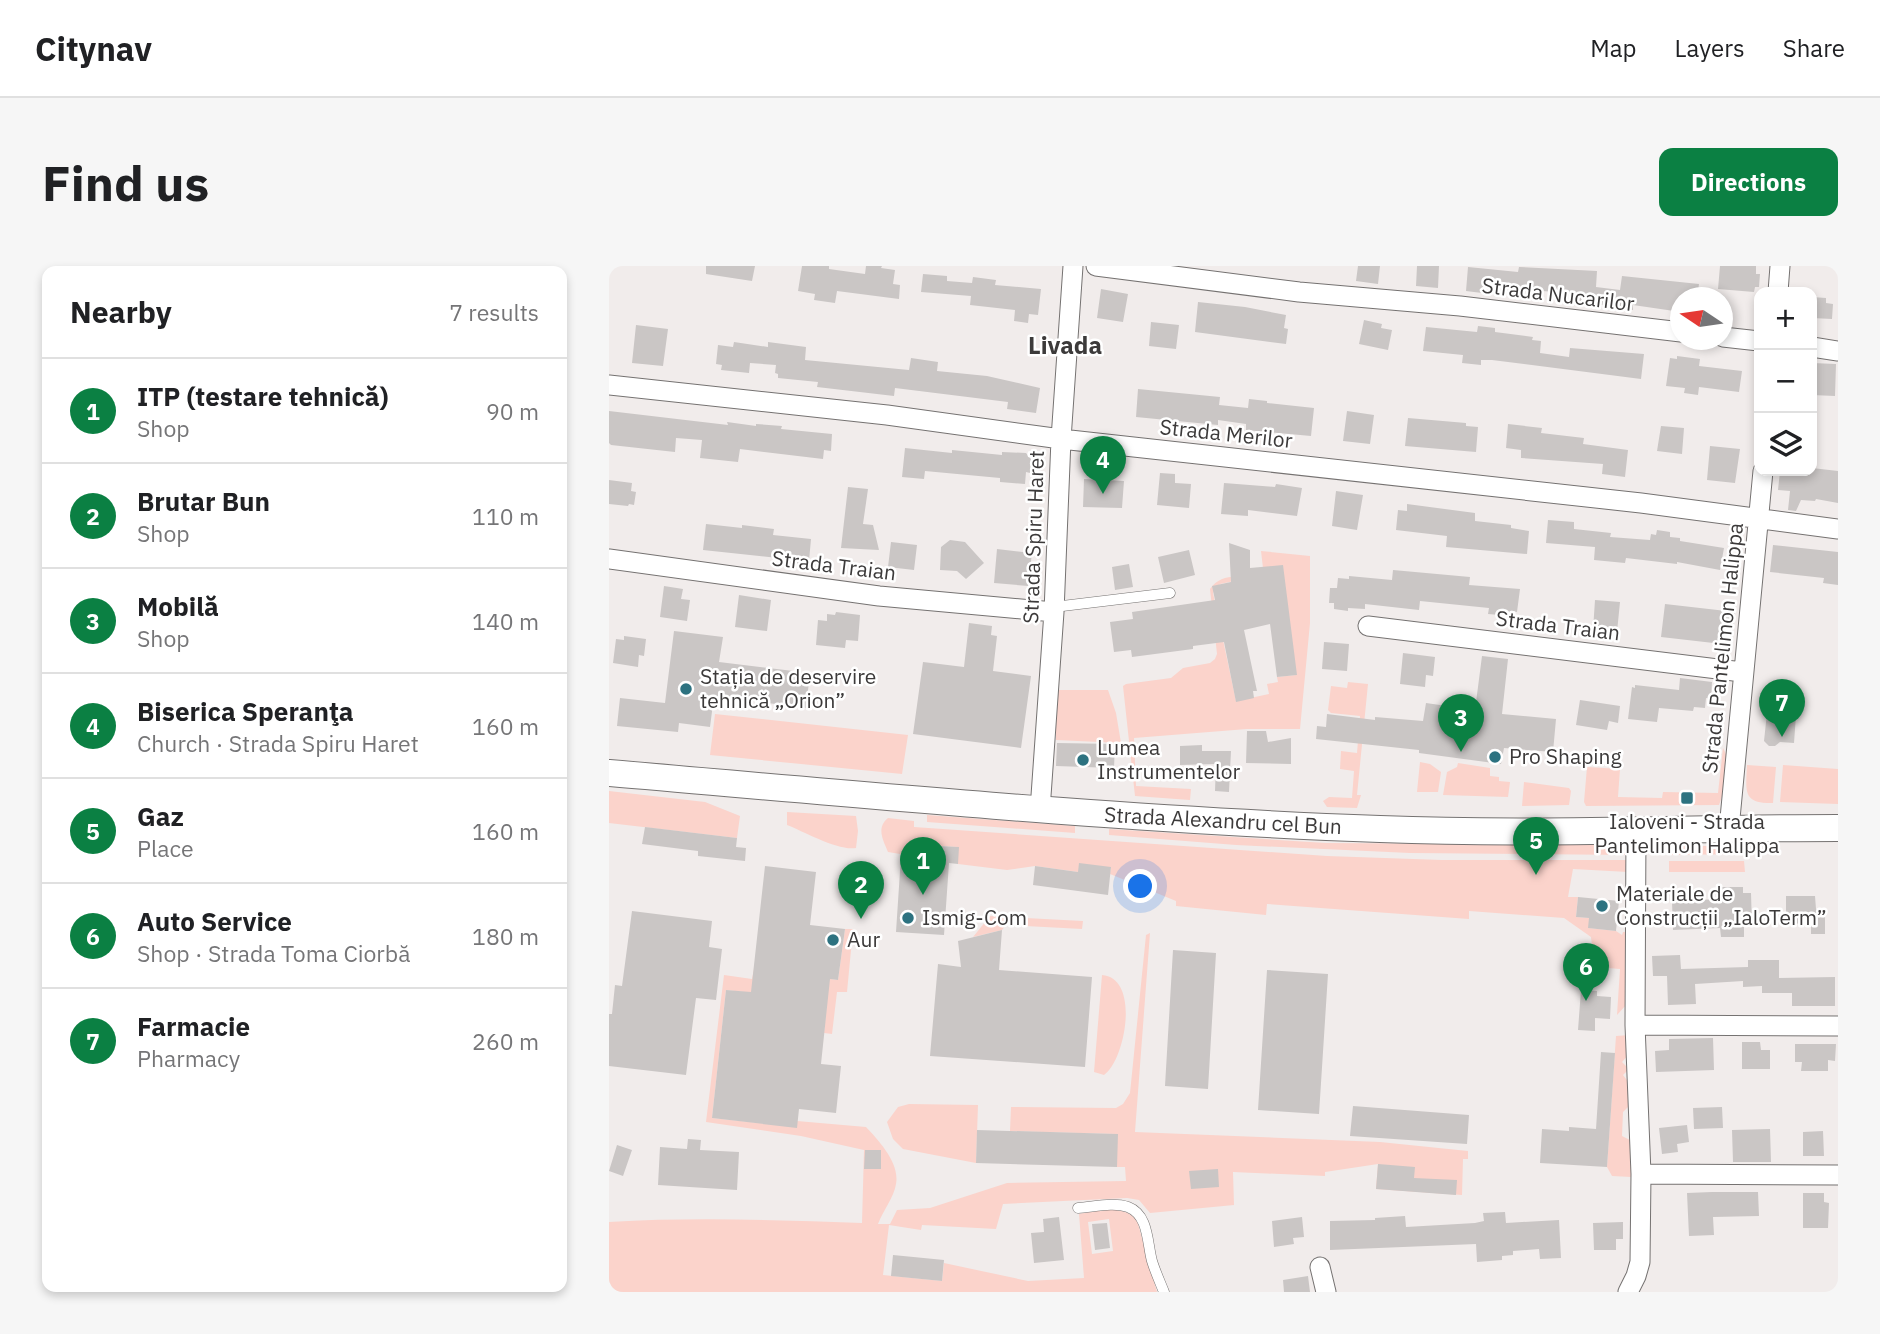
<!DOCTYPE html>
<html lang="en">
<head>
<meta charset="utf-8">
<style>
	body { margin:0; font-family:"IBM Plex Sans",sans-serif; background:#f6f6f6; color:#202124 }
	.controls { position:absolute; right:21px; top:21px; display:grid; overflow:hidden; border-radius:14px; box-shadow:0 4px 10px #0003 }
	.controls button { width:63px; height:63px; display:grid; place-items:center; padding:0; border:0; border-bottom:2px solid #e0e0e0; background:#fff; color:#202124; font:35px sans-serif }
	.compass { position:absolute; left:1061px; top:21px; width:63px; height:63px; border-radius:50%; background:#fff; box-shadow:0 4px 10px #0003; rotate:283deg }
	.you { position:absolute; left:532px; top:621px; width:24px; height:24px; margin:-18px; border:5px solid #fff; border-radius:50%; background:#1a73e8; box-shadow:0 0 0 10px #1a73e833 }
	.badge { display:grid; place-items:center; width:46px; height:46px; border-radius:50%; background:#0b8043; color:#fff; font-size:23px; font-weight:700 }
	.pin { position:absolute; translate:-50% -58px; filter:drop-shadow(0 2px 4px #0008) }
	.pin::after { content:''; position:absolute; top:37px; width:24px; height:21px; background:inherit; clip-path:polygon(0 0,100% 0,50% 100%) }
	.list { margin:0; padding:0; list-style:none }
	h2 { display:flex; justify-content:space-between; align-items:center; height:91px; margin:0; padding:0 28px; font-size:30px }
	h2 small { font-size:23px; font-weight:400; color:#757577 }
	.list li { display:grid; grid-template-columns:46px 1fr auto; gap:21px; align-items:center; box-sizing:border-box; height:105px; padding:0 28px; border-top:2px solid #e0e0e0 }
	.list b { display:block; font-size:26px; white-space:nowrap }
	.list p { margin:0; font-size:23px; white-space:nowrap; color:#757577 }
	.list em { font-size:23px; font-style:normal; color:#757577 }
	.icon { flex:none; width:38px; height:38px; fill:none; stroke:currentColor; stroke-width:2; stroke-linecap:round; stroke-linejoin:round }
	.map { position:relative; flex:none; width:1229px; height:1026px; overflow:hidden; border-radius:14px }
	header { display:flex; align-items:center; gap:42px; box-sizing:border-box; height:98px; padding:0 35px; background:#fff; border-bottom:2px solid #e0e0e0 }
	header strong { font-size:33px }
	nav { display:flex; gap:38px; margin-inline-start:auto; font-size:24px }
	.intro { display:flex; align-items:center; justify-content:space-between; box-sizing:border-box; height:168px; padding:0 42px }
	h1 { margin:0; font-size:49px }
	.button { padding:18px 32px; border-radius:14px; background:#0b8043; color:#fff; font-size:24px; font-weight:700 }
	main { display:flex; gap:42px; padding:0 42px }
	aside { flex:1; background:#fff; border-radius:14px; box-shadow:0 4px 10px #0003 }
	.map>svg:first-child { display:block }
</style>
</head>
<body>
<header>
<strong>Citynav</strong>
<nav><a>Map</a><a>Layers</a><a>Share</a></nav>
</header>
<div class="intro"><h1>Find us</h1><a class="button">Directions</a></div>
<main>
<aside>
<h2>Nearby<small>7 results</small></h2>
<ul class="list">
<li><span class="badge">1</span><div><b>ITP (testare tehnică)</b><p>Shop</p></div><em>90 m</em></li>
<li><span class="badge">2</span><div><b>Brutar Bun</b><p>Shop</p></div><em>110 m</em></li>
<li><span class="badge">3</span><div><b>Mobilă</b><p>Shop</p></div><em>140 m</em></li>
<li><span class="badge">4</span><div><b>Biserica Speranţa</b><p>Church · Strada Spiru Haret</p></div><em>160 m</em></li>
<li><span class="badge">5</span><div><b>Gaz</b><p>Place</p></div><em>160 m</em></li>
<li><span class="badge">6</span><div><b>Auto Service</b><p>Shop · Strada Toma Ciorbă</p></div><em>180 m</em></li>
<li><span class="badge">7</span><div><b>Farmacie</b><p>Pharmacy</p></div><em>260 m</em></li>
</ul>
</aside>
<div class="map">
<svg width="1229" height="1026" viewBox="0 0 1229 1026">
	<rect width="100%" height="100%" fill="#f1eceb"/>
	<path fill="#fbd3cb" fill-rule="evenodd" d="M652,285L701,290V357L691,463H638L525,472L527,520L582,523L581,534L526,530L514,420L517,418L562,412L574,402L601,397L606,393L608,388L601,323C610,310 625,309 640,312L611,318L604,327L627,435L660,428L658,418L669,416L668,411L687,409L657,328Z
		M739,416L759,418L748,529H752L748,542L718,541L714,535L720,531L743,532L745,505L731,503L732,485L748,487L751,450L722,447L719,444L722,420L738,422Z
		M446,424H499L507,447L512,477L447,474V467H444Z
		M106,448L299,469L293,508L101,489Z
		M1114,482C1124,498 1116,522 1110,539L977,540L975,536L978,501L1011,503L1009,531L1053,532L1054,526L1109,527Z
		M811,496L821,498L832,506L829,526H808Z
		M849,497L881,502V510L890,511V515L901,516L899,531L834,529L838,506L848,501Z
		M1138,499L1167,501L1164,537C1133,538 1137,525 1138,499Z
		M1174,499L1229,503V538L1171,536Z
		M915,516L960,522L962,525L960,539L913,540Z
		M0,525L96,536L131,550L128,572L0,557Z
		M178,546L247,550L249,565L247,582C229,585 196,566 178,559Z
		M318,549L466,560V567L318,556Z
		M279,552L305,555V561L718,590L833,594H1020L1019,606L964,603L959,631H969L967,651L980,652V662L1007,665L1013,669L1014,666H1019L1018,738L1008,749L1011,703L986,701L982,671L955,652L860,645V653L658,638L657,649L567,640V635L501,608L502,601L469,606L426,600L398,604L349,598V581L311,579L309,591L279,586C274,574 267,562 279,552Z
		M500,563L717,577L1011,579L1016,581L1020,589L801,587L627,579L500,569Z
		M1063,580H1134V588L1063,589Z
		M1060,595H1135L1136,606H1060Z
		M381,650L474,655L473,663L397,659L393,664L364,671Z
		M236,663H244L238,726H228L223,768L215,767L218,735L117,724L103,852L187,861L188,855L257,861C270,875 291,897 287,918C285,931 274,945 269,958H281L288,944L321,942L398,917L517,915L516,901H508V868L401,865L402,841L507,842L514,838L521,827L537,669L541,667L526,866L771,876L859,885V893H854L853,929L767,923L769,898L716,906V910L624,906L625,939L541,947L530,934L518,932L394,938L387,963L313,959L312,964L280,959L274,1009L333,1015L335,997L419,1015L475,1012L470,948C489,945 514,938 528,954L548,1026H0V956C84,951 169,954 253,957L255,884L192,870L97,856L115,709L143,713L145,703L229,714ZM500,953L504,985L483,988L479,956Z
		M493,709C532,712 516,795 495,809L485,806Z
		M1021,769L1022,786L1013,796L1020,803L1014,809L1021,818L1020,840L1014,846L1013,870L1023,875L1024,906L1022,911L1003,910L998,901L1007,770Z
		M300,838L369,839L367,897L294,883L284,873L278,856L289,841Z"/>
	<path fill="#cac6c5" d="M97,0H146L143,15L97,8Z
		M193,0H220V3L256,8L257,0H273L272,2L286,4L284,18L291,19L290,33L228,25L226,37L205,34L206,28L189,25Z
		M749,0H771L769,18L747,15Z
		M808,0H830L829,22L807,20Z
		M1111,0H1147V8H1151L1150,21H1146L1145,26L1109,23Z
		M859,1L909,6L910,1L988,5L987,21L1011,24L1013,10L1090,18L1088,32H1072V46L1024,39V44L1010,42V40L957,37L958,27L884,21L873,22V27L857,25Z
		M314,8L338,10V15L363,17L364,11L387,14L386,19L432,23L429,49L420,48L419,57L405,55L406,44L361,39L362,30L312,26Z
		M492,23L519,28L514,56L488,52Z
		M1203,31L1217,32V37L1224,38L1223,53L1203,52Z
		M589,36L636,41L677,49L675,62L679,63L677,78L586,66Z
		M755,54L773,58L772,62L783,64L779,84L750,78Z
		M542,56L570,59L567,83L540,80Z
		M27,59L59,63L54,100L23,97Z
		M869,60L886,62V66L924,71L923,74L932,75L931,87L960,91L961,82L1035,88L1032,113L883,94H872V99L853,97L854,89L814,85L817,61L868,66Z
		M125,76L159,81V76L197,81L196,94L300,104L302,92L329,96L328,105L378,110L431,122L427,147L398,143L399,136L286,122L285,130L208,121L209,116L169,112V108L166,107L167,99L141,97L140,107L112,104L113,99L107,98L109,79L124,81Z
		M1068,90L1091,93L1090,100L1133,105L1130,126L1090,121L1089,129L1075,127L1076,122L1057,120L1061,92L1068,93Z
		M1203,97L1227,98L1226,130L1203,129Z
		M529,123L611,131L610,139L639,142L640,133L658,135V137L705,142L702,170L637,164V158L609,154V159L527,151Z
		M0,145L119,159L118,156L147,160V158L173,160L172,163L223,168L222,185L215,184L214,193L131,183L129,196L91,192L93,174L67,172L66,186L2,179L0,177Z
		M738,145L765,149L761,178L734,175Z
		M799,152L857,157V160L869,161L867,186L796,180Z
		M899,158L933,162L932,167L975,172L974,178L1019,184L1016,211L993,208L994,198L912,192V184L897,182Z
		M1052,160L1075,162L1073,188L1048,185Z
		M1101,180L1131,183L1126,217L1098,214Z
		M296,182L343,187V184L393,189V186L417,187L422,193L421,207L417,206L416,218L391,216V212L316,205L315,213L293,211Z
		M1203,202L1229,205V237L1207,233L1206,235L1192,234L1187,245L1179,244L1181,225L1169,224L1171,205H1203Z
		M551,207L566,208V217L582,218L580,242L548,239Z
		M475,213L515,215L513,242L474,241Z
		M0,214L23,217L22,225L27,226L25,239L20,238L19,240L0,238Z
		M615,217L666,221L667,218L693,222L688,250L639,244V250L612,248Z
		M239,221L259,223L254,258L264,259L270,284L232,282Z
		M727,225L754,229L748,264L723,260Z
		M798,238L866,247V255L902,259V262L920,265L918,288L837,281L838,270L787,264L789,244L798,245Z
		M939,254L965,256V263L1002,267L1001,271L1041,274L1042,268L1047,269L1048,264L1061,266V271L1071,272V275L1115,282L1111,304L1068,296V298L1017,292L1016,297L985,294L986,281L937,277Z
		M97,258L133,262V259L165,263L164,269L202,273L200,295L190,294V299L177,298L178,293L94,284Z
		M341,274L356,276L375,297L357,313L348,305L331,304L332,281Z
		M282,276L308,279L305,304L279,301Z
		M620,277L641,284V302L674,299L688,409L668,411L661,358L635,364L648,425H644L645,432L627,436L615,376L584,380V383L523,391L522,384L505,386L501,356L524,353L523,346L606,334L603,320L622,316Z
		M1164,279L1229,286V319L1214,317L1215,312L1161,306Z
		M388,283L423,287L419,320L385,317Z
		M580,284L586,309L555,317L549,291Z
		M520,298L524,321L506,324L503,301Z
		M784,304L861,311L860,319L911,323L908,346L903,345V350L879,348L880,342L811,335L810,344L756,338V343L739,342V345L725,343V337H720L721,322H728L729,312L740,313V310L783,314Z
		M55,320L74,323L72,333L81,334L78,355L51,351Z
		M130,329L162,334L158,365L126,361Z
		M986,334L1011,336L1008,366L984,364Z
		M1056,338L1126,346L1122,379L1052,371Z
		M227,346L251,349L249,375L237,374L236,382L207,379L209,354L218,355V348L226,349Z
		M360,357L383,360L382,369L388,370L384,405L422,410L412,482L304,468L314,396L355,401Z
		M65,365L114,371L110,396L201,407L197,442L105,430L101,461L70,457L69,466L8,460L11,432L56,437Z
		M15,370L37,373L35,390L30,389L29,401L4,397L7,373L15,374Z
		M715,376L740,378L738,405L713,403Z
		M794,387L826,391L824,410L817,409L816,421L791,418Z
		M873,390L899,393L893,448L947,453L944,486L895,482L892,498L810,487V484L707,473L708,460L717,461L718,448L766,454V451L814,455L817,437L866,444Z
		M1071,412L1103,416L1102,433L1097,432L1096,442L1085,441L1084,445L1050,442L1048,456L1019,453L1023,421L1026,422V419L1070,424Z
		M971,434L1011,440L1009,457L1000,455L998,464L967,459Z
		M1158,447L1187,449L1185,477L1171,476L1166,480H1160L1155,475Z
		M638,465H657L659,476L682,472V498L637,497Z
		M448,477L506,478L505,502L447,500Z
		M593,479V485H622L620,526L606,525L607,498L571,499V480Z
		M36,561L128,572L127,581L137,582L136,595L89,590V585L33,578Z
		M310,579L350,581L349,598L340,597L335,669L287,666L292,590H297L299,581Z
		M470,597L502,601L499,629L424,619L426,600L469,606Z
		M156,600L207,606L201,659L236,663L229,714L221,713L212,798L232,800L227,847L190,843L188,862L103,852L117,724L142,726Z
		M1111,621H1134V627H1142L1143,660H1135V671H1112L1111,662L1064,664L1063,635L1111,633Z
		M1177,630H1206L1207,643H1216V668H1202V657L1177,658Z
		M969,631L1010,635L1007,665L979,662L980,652L967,651Z
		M23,645L103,655L100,681L113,683L107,734L87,732L77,809L0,800V748H3L6,719L13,720Z
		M393,664L390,704L483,711L476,801L321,790L329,698L352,701L349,675Z
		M564,684L607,687L599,823L556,820Z
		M1071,689L1072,703L1139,701V694H1170V712L1226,711V740H1183V727H1153V720L1134,721V715L1086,718L1087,738L1059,739L1058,710H1044L1043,690Z
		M658,704L719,708L710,848L649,844Z
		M972,724L988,725V730L1002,731L1001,753L986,752V765L969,764Z
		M1104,772L1105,804L1047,806L1046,785L1060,784V773Z
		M1133,776H1151L1152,784H1161V803H1133Z
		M1186,778H1227L1226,795L1219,794V805H1192L1193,796H1186Z
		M992,786L1006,787L998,901L931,897L933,863L960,865V861L987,863Z
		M744,840L860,849L858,878L741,870Z
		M1113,841L1114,862L1085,863L1084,842Z
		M1078,859L1080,876L1068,878L1069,886L1053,888L1050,862Z
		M1161,863L1162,896H1124L1123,864Z
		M368,864L509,868L508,901L367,897Z
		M1214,865L1215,890H1194V866Z
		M79,873L92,874L91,884L130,886L128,924L49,919L51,881L78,883Z
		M8,879L23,884L14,910L0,905Z
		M256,884H272V903H255Z
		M769,898L806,901L805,912L848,914L847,929L767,923Z
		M609,903L610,921L582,923L580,905Z
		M1103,926H1149L1150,950L1104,951L1105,969L1080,970L1078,927Z
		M1194,927H1215V936L1220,937L1219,962H1194Z
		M896,946L897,957L950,954L952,992L931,993L930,983L904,985V989L893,990V994L868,996L867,978L721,984V955L766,954V952L796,950L797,961L866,957L875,955L874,947Z
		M450,951L455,994L425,997L422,967L435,966L434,953Z
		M693,951L695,971L684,972L685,978L665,981L663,955Z
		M1014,956V973H1007V984H985L984,957Z
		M498,957L501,982L486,984L483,958Z
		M284,989L335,994L333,1015L282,1010Z
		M699,1010L701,1026H675L674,1014Z"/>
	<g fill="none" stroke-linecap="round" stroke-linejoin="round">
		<g stroke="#757271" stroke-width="11">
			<path id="service" d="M445,341L561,327
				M469,942C485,941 504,936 519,941C540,949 538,977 543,995C546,1005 551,1016 555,1026"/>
		</g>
		<g stroke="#757271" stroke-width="21">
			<path id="minor" d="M487,0L690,26L851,40L1072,66
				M1169,26L1171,0
				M1114,71L1150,75
				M1203,81L1229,85
				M0,119L278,149L452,173L1032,237L1229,263
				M0,293L270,330L445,346
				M759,360L1133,406
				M431,544L445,346L452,173L464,0
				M1120,563L1154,205
				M1026,759L1229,760
				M1032,908L1229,909
				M711,1001L717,1026
				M1019,1026L1027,1010L1031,996L1032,908L1026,759L1027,564"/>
		</g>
		<g stroke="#757271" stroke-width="28">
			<path id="secondary" d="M0,507C257,529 514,554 771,563C924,569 1077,562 1229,562"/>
		</g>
		<use href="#service" stroke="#fff" stroke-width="10"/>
		<use href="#minor" stroke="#fff" stroke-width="19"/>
		<use href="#secondary" stroke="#fff" stroke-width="26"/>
	</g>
	<g fill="#2d7280" stroke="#fff" stroke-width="2.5">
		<circle cx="77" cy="423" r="7"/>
		<circle cx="886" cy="491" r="7"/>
		<circle cx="474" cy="494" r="7"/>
		<rect x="1071" y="525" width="14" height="14" rx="3.5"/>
		<circle cx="993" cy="640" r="7"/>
		<circle cx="299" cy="652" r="7"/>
		<circle cx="224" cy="674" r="7"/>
	</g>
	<g text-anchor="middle" stroke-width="5" stroke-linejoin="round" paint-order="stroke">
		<g font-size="21" fill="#3c3a3a" stroke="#fff">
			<text transform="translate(949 29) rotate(7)" y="7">Strada Nucarilor</text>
			<text transform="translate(617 168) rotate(6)" y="7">Strada Merilor</text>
			<text transform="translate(425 271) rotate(-88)" y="7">Strada Spiru Haret</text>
			<text transform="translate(225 300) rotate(7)" y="7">Strada Traian</text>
			<text transform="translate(949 360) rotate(7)" y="7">Strada Traian</text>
			<text transform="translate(1114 382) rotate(-84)" y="7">Strada Pantelimon Halippa</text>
			<text transform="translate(614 555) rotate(3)" y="7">Strada Alexandru cel Bun</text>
		</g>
		<g font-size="21" fill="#3c3a3a" stroke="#fff" text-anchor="start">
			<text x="91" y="418">Stația de deservire<tspan x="91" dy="24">tehnică „Orion”</tspan></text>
			<text x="488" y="489">Lumea<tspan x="488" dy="24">Instrumentelor</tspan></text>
			<text x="900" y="498">Pro Shaping</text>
			<text x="1078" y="563" text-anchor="middle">Ialoveni - Strada<tspan x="1078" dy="24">Pantelimon Halippa</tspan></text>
			<text x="1007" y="635">Materiale de<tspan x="1007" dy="24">Construcții „IaloTerm”</tspan></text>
			<text x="313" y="659">Ismig-Com</text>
			<text x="238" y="681">Aur</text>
		</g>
		<g font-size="24" font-weight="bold" fill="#3c3a3a" stroke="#fff">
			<text x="456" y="88">Livada</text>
		</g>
	</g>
</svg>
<div class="controls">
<button>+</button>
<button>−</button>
<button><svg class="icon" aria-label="layers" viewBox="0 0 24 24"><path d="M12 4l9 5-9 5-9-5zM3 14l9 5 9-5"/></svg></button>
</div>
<svg class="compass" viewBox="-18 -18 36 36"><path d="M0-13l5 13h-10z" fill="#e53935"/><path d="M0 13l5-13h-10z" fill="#757577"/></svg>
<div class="you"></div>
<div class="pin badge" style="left:314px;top:629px">1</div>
<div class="pin badge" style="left:252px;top:653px">2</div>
<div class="pin badge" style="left:852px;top:486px">3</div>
<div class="pin badge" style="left:494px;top:228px">4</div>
<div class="pin badge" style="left:927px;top:609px">5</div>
<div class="pin badge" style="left:977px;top:735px">6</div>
<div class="pin badge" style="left:1173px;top:471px">7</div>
</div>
</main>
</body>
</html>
